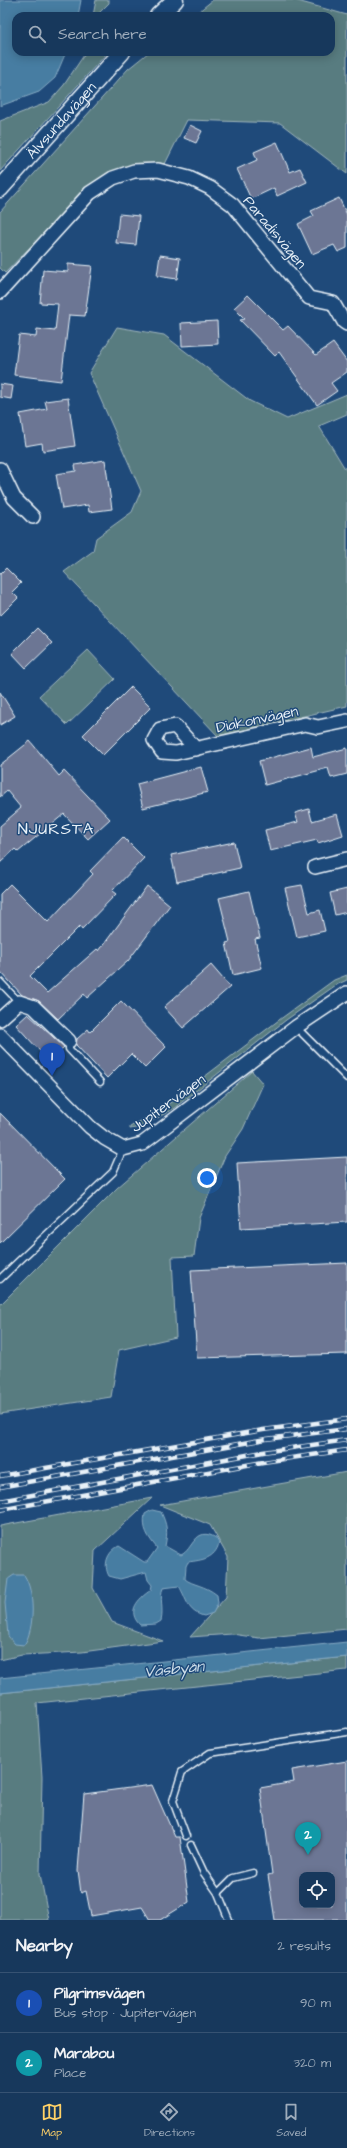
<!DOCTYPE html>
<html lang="en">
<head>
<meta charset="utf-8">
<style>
	body { margin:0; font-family:"Architects Daughter",sans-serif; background:#203f62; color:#f1f3f6 }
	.controls { position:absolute; right:12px; bottom:12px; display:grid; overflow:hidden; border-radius:8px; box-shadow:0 2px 10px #0003 }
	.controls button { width:36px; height:36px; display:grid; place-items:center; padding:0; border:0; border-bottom:1px solid #365272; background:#17385c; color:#f1f3f6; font:20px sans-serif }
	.you { position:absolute; left:207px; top:1178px; width:14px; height:14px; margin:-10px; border:3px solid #fff; border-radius:50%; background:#1a73e8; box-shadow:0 0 0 6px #1a73e833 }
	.badge { display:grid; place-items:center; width:26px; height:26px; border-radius:50%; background:#ffd166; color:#fff; font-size:13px; font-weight:700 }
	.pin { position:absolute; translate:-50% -33px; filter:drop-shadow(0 1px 2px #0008) }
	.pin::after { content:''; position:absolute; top:21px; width:14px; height:12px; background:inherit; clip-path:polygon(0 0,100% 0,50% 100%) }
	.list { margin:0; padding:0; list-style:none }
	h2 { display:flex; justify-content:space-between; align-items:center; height:52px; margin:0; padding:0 16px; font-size:17px }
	h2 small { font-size:13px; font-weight:400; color:#9eacbb }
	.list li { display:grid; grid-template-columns:26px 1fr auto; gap:12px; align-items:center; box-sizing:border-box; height:60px; padding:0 16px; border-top:1px solid #365272 }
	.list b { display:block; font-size:15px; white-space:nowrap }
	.list p { margin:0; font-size:13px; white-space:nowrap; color:#9eacbb }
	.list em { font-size:13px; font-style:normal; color:#9eacbb }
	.icon { flex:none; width:22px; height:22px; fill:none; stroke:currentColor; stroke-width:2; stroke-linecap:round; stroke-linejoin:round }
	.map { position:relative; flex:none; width:347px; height:1920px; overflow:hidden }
	.search { position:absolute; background:#17385c; box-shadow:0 2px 10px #0003; left:12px; right:12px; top:12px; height:44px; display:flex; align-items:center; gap:10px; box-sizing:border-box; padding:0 14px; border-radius:12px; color:#9eacbb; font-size:15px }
	.sheet { height:172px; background:#17385c }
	nav { display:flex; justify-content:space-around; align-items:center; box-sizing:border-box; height:56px; border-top:1px solid #365272; background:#17385c; font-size:11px; color:#9eacbb }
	nav a { display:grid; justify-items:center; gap:2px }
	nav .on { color:#ffd166 }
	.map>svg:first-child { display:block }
</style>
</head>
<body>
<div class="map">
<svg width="347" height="1920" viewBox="0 0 347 1920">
	<rect width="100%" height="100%" fill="#1f4a7a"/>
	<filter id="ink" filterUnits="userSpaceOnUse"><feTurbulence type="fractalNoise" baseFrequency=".025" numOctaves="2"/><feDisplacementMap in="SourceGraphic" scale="8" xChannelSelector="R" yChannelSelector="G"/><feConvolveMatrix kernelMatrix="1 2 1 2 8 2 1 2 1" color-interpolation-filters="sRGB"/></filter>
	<g filter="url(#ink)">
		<path fill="#587b80" stroke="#a0b6bc" d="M96,0H109V3L96,16H93Z
			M213,0H294L347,15V174L280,123L187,120L165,164H136L112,171L86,189L5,273L0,268V212L128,69L149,52H331V16H193Z
			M86,52H108L0,171V121L49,102L64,85Z
			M117,327L164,335L250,401L287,419L347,394V414L319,426L347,472V706L218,736L64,572L93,551L96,538L132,512L141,491L89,373Z
			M88,650L115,679L67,725L39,696Z
			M347,975V980L336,985L286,1020L173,1109L141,1127L130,1129V1127L162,1109L279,1020L334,980Z
			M252,1071L263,1084L243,1129L225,1156L199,1218L194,1256L172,1257L176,1337L119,1350L111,1397L0,1414V1305L117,1188Z
			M347,1472V1629L259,1638L232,1634L190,1637L226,1597L228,1557L210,1525L160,1505Z
			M152,1498L95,1551L93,1588L112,1622L163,1641L82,1652L22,1655L0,1660V1526Z
			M347,1657V1670L37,1703L42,1777L40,1874L49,1920H0V1693Z"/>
		<path fill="#467da2" stroke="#87abc4" d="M0,0H81L78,16H16V52H66L55,78L39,92L0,106Z
			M152,1510L161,1512C167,1525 168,1532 165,1546L181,1555C193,1550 195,1525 216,1538L219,1543C215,1559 202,1560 188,1562L186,1566L185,1579C192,1585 205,1585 217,1595L218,1603L213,1613L204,1616C187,1612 187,1599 179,1586L163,1588C159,1597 164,1610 161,1621L156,1624L140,1625C126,1611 138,1599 151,1590L152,1585L148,1580L146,1572L120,1579L109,1576C103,1565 107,1552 119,1546L144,1562H147L157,1548C148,1537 142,1529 145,1514Z
			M14,1575H24C35,1591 35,1629 24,1645L15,1644L8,1636L5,1603L8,1579Z
			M347,1642V1657L0,1693V1678Z"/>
		<path fill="#6c7694" stroke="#e8f1f8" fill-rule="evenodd" d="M190,125L202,131L196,143L184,138Z
			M277,142L290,172L300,168L307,182L277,196L274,188L251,199L237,169L257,160L254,152Z
			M339,198L347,215V248L338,252L334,245L312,254L298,224L314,216L311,211Z
			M119,214L139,216L136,245L116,243Z
			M160,255L180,258L177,279L157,276Z
			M68,264L92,266L85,316L69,315L61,381L14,375L19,335L36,337L37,329L55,331L58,304L40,303L43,270L68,272Z
			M248,295L283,330L288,326L316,355L333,343L347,362V372L331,383L337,391L317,405L279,352L275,356L240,320L245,319L234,308Z
			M217,321L218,344L182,346L181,323Z
			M0,384L13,386L11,399L0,397Z
			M68,398L75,446L43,451L42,443L25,446L20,414L47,409L45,401Z
			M105,460L112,509L89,512L88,505L62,509L56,474L76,471L75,465Z
			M6,568L21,583L12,592L18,598L0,616V574Z
			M37,628L52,643L26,668L12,653Z
			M131,687L151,707L103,755L83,735Z
			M0,692L15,716L0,725Z
			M30,741L59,776L64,771L110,819L88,839L64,814L18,852L15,849L0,863V826L21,808L7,791L0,797V765Z
			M311,747L313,757L347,748V774L331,778L328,768L265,785L259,761Z
			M201,767L208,792L143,808L137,784Z
			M309,809L312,821L337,814L343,835L318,843L317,840L270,851L265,830L298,822L295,813Z
			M123,837L144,858L112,891L116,894L82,929L80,926L30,976L47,993L97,949L99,951L147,886L170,905L128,961L87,998L84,994L58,1019L39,1001L22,995L0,971V894L10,884L48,922L93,874L90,871Z
			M234,842L240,868L177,882L171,855Z
			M302,885L309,913L320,910L325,931L297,937L285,888Z
			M347,889V912L335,915L330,893Z
			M249,891L260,938L255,939L262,968L233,975L226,943L230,942L219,898Z
			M211,965L230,987L183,1028L164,1007Z
			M121,1001L166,1047L145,1068L131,1054L107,1078L76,1045L77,1039L88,1029L90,1032Z
			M28,1014L64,1047L49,1061L16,1025Z
			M0,1113L65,1179L0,1243Z
			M347,1157V1222L241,1228L237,1163Z
			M347,1263V1354L197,1358L191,1270Z
			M347,1761V1920H275L268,1875L272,1874L260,1788L294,1782L292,1770ZM302,1875H332V1905H302Z
			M152,1785L175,1837H180L189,1902L160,1920H150L142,1907L91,1916L86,1891L81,1893L78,1870L84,1794Z"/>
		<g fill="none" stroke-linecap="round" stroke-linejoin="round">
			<g stroke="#e8f1f8" stroke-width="9">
				<path id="service" d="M0,982L19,1002
					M296,1027L347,1078
					M69,1041V1049L100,1082
					M0,1279L113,1172L123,1149
					M186,1836L173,1801L182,1772L210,1753L347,1732
					M191,1845L204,1873L218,1893
					M229,1920L218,1893L233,1878L253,1873"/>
			</g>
			<g stroke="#e8f1f8" stroke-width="16">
				<path id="minor" d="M0,292L90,193L113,178L134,171L158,170L189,178L210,188L233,205L309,298L333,303L344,322L347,324
					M0,469L14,498L33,517
					M196,749L175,726L160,729L154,740L162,752L176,753L305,724L318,727L347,721
					M315,867L347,859
					M0,1019L19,1002L34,1007L69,1041
					M0,1035L90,1127L104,1138L123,1149L142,1144L296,1027L347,993"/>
			</g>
			<g stroke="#e8f1f8" stroke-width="19">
				<g id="tertiary">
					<path d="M158,16L175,0"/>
					<path id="s1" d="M0,189L122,52"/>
				</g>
			</g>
			<use href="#service" stroke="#1f4a7a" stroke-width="6"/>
			<use href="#minor" stroke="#1f4a7a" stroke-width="13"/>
			<use href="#tertiary" stroke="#1f4a7a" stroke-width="16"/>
			<g stroke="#e8f1f8" stroke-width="4.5">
				<path id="rail" d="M0,1476L263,1430L347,1419
					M0,1487L266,1439L347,1429
					M0,1501L263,1452L347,1440
					M0,1510L263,1462L347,1450"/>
			</g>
			<use href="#rail" stroke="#1f4a7a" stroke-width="3" stroke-dasharray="9" stroke-linecap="butt"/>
		</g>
	</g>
	<g text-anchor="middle" stroke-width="3" stroke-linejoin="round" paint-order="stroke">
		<g font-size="15" fill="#e8f1f8" stroke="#1f4a7a">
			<text dy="5" stroke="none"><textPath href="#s1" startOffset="92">Älvsundavägen</textPath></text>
			<text transform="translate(275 232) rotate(50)" y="5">Paradisvägen</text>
			<text transform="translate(257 719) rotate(-12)" y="5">Diakonvägen</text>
			<text transform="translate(168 1103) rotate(-36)" y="5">Jupitervägen</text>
		</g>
		<g font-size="16" letter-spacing="1" fill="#e8f1f8" stroke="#1f4a7a">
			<text x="56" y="834">NJURSTA</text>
		</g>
		<g font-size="16" font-style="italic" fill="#d0e0eb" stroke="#1f4a7a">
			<text transform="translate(174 1668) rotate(-6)" y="6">Väsbyån</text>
		</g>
	</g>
</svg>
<div class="controls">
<button><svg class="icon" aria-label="locate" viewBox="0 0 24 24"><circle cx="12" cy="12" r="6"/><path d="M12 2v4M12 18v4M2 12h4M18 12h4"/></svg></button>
</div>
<div class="you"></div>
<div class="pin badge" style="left:52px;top:1076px;background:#1a4fb4">1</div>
<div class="pin badge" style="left:308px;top:1855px;background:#0f9aa8">2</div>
<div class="search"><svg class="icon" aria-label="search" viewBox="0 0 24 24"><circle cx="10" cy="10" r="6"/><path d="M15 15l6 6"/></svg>Search here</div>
</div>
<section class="sheet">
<h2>Nearby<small>2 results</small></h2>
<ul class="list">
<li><span class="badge" style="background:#1a4fb4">1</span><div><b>Pilgrimsvägen</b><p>Bus stop · Jupitervägen</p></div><em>90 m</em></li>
<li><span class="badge" style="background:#0f9aa8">2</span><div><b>Marabou</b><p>Place</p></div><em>320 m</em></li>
</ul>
</section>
<nav>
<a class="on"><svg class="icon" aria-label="map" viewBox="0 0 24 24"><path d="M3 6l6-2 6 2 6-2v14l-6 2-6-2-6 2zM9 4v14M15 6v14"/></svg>Map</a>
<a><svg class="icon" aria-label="directions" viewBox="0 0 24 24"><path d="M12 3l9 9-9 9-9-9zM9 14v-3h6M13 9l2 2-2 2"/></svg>Directions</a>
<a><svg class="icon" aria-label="saved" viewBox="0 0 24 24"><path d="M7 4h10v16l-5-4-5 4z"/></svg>Saved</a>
</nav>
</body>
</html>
